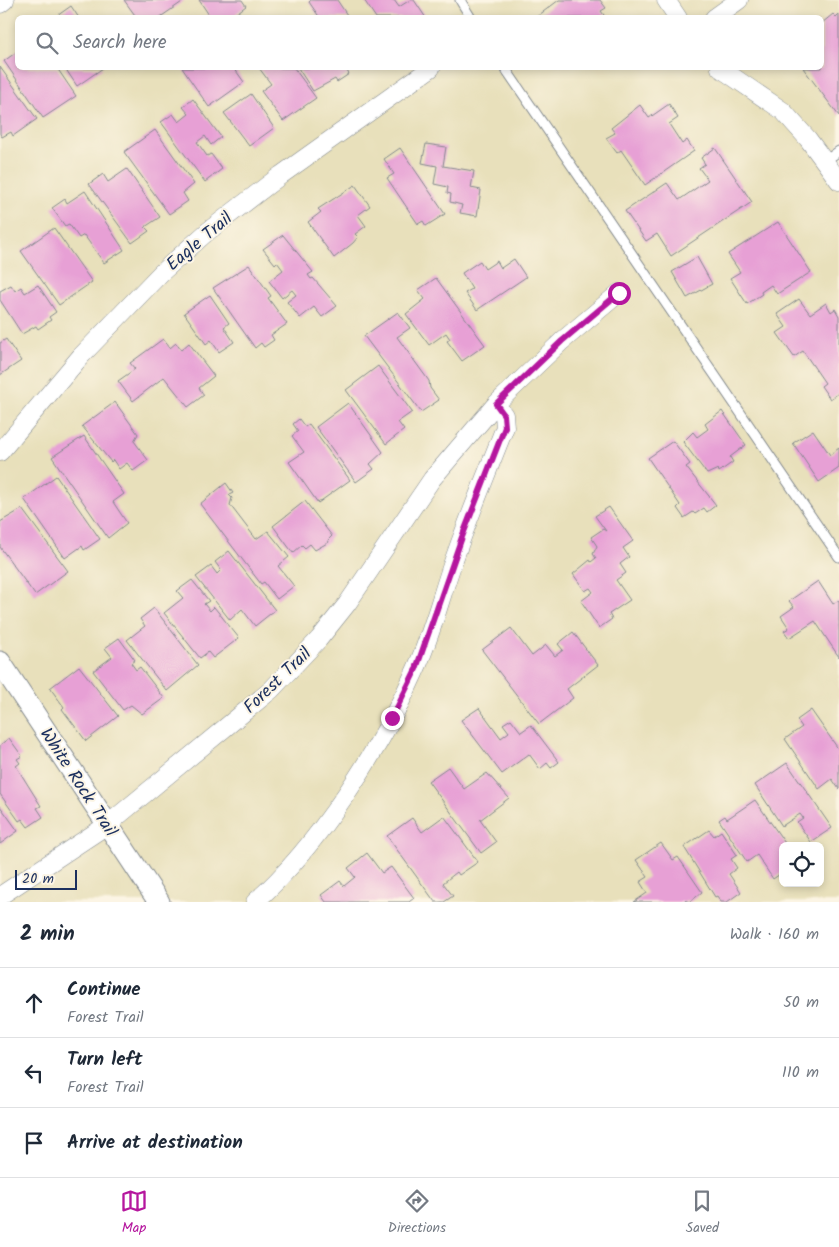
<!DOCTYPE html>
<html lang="en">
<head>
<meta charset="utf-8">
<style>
	body { margin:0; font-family:Kalam,sans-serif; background:#f6f6f7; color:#1f2937 }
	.controls { position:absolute; right:15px; bottom:15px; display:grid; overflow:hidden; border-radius:8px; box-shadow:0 2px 8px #0003 }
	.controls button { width:45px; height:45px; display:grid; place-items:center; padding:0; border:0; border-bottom:1px solid #e0e1e3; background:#fff; color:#1f2937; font:25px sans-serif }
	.scale { position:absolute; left:15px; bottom:12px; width:62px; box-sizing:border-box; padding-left:5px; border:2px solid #1b2f5e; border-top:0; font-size:14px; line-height:18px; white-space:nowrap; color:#1b2f5e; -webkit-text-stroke:4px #fcf5e5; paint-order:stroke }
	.stop { position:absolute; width:15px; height:15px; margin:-11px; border:4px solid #b5179e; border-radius:50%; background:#fff }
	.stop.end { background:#b5179e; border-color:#fff; box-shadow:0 1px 5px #0008 }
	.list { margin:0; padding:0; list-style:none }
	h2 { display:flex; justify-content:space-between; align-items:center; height:65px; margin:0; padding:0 20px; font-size:21px }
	h2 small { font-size:16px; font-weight:400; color:#747a83 }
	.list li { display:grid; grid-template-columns:32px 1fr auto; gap:15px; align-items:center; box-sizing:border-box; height:70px; padding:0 20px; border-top:1px solid #e0e1e3 }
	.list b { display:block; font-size:19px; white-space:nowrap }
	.list p { margin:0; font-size:16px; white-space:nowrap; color:#747a83 }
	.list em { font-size:16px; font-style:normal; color:#747a83 }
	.icon { flex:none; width:28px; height:28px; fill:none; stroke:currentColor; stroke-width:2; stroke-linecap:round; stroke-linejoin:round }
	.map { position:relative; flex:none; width:839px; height:902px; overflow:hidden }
	.search { position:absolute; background:#fff; box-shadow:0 2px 8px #0003; left:15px; right:15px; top:15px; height:55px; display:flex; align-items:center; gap:12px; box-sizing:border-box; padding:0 18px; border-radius:8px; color:#747a83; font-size:19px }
	.sheet { height:275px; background:#fff }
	nav { display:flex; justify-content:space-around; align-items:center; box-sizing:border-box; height:70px; border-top:1px solid #e0e1e3; background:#fff; font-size:14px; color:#747a83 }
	nav a { display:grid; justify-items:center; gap:2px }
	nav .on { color:#b5179e }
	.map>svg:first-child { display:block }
</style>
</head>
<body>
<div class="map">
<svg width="839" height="902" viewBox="0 0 839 902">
	<rect width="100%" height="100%" fill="#fcf5e5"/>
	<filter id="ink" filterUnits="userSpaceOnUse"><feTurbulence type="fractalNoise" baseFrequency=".02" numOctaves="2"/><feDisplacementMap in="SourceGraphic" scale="10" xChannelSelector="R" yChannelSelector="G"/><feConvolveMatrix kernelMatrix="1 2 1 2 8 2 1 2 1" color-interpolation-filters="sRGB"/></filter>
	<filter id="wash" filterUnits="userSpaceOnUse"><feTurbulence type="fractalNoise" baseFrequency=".0096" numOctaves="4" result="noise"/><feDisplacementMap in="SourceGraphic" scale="20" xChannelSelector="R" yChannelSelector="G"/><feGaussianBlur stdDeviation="1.12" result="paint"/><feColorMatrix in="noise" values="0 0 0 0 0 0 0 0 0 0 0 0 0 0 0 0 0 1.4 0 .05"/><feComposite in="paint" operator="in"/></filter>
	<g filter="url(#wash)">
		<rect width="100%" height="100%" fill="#e8e0bb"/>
		<g id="blocks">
			<path fill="#e7a0d5" d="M124,0H185L159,18H137Z
				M199,0H242L246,6L230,18H211Z
				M311,0H337L349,18H320L309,2Z
				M364,0H394L399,7L410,0H414L426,18H376Z
				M559,0H600L606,8L601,11L606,18H535Z
				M71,6L79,18H54Z
				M833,14L836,17L839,14V116L803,68H822V23Z
				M18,51V68H57L76,96L43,118L4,61Z
				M0,67L37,119L13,136L11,132L2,137L0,134Z
				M65,68H103L77,86Z
				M182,68H234L244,82L209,107Z
				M259,68H294L316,98L283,121L261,91L271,84Z
				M298,68H345L349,74L337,82L335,79L313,91Z
				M251,94L274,128L249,146L224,113Z
				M193,99L221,137L211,145L205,136L197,142L207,156L211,154L222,169L205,182L161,122L173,114L179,122L189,114L183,107Z
				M669,104L678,118L669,124L682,144L687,140L694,151L645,185L621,150L617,153L606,138L615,133L611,128L640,105L649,118Z
				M155,130L194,184L183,193L188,201L169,214L124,152Z
				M426,144L446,147L443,166L474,171L471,188L481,190L477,216L460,213L462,205L450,202L451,194L447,193L448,187L434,184L437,166L422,163Z
				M400,148L445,214L426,226L423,221L418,224L387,178L394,174L384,159Z
				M715,148L752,202L671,256L657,234L646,241L625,211L667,183L679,200L708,180L699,168L705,164L701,158Z
				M127,169L160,217L145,227L149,231L132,243L89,184L103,174L108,182Z
				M355,185L370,206L358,215L366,226L355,234L358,237L353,243L334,258L308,222L321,212L318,209Z
				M85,191L124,250L104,263L84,235L79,238L69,224L65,226L52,208L65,199L67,203Z
				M778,222L811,272L777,294L771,285L761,292L762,294L747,304L730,278L740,272L728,254Z
				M54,228L92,282L59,305L21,251Z
				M283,235L313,272L308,275L311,279L313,278L337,306L322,317L314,307L300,318L287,302L296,295L292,290L282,298L269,281L283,270L277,262L275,264L263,249Z
				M697,257L712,284L687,298L672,272Z
				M514,259L526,277L477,310L465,293L472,289L462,273L480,261L485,269L497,261L501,268Z
				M249,265L271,296L268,298L287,324L271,335L274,340L264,347L261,343L255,348L213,288Z
				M436,278L485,345L462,361L447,341L450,339L446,333L429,345L406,314L425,299L418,290Z
				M11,285L15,291L21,287L25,293L38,285L56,312L49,317L51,320L38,329L36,326L22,334L0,300V291Z
				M210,295L229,323L224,327L234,342L219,352L211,340L206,344L184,313Z
				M799,299L810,314L826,303L831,312L835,309L839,316V393L830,399L821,386L825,383L803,351L794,357L777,333L786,327L777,314Z
				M398,312L410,328L397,337L429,381L430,388L439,400L421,412L364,336Z
				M6,339L21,361L0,375V343Z
				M163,339L170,348L176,343L181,350L189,343L214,376L199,388L204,395L188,407L164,377L133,401L118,381L135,369L130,363Z
				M378,366L412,412L398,422L404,430L386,444L346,390Z
				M115,402L138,434L134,441L148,460L133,471L127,463L119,469L113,460L111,462L82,426Z
				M348,403L383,452L370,464L374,469L356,482L316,427Z
				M722,411L746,445L730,457L733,462L719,472L718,469L707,474L683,442L693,432L697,437L708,429L705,424Z
				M299,419L305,427L309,424L350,480L318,503L289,462L304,452L292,436L298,431L293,424Z
				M813,430L830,455L839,448V468L819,482L793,443Z
				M84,436L124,494L113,502L127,523L108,538L52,457Z
				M673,441L690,464L686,467L716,505L707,512L704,508L695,514L693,512L684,518L677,508L680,505L648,458Z
				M56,476L100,539L84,550L82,546L65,558L24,499Z
				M226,483L233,493L229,495L232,498L230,505L256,539L268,531L289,557L278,566L294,586L277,599L264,582L261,584L200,504Z
				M305,501L332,536L328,540L329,542L315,550L310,544L305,548L302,545L293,553L273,526Z
				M609,507L633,541L623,548L629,557L620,564L626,573L616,580L630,600L609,614L612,619L599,628L581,601L593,592L590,588L585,591L573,574L590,560L591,562L596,558L593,554L597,546L591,537L603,529L606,531L595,516Z
				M22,509L68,571L35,595L0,547V522Z
				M229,551L275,610L255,626L242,609L230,620L196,577L211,566L217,574L221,570L215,562Z
				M192,580L209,601L204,604L210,611L214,607L239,638L213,658L208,652L200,658L164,613L183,598L177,591Z
				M818,581L833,604L839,600V657L815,621L789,638L784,631L789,628L781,616L794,607L789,601Z
				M154,608L198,665L167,691L127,640L145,626L140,619Z
				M511,628L532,656L546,645L555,656L563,650L558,644L573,632L598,665L567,689L573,698L539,724L482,650Z
				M119,638L135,660L131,663L136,670L140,667L164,698L142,714L131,705L123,710L93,671L112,657L105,648Z
				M79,666L118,716L86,741L62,709L64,707L50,688Z
				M479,708L501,738L509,732L503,724L511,719L521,732L531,725L559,762L551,768L547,763L540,769L529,754L502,774L461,720Z
				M811,710L839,750V789L832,779L819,789L785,739L802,727L797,720Z
				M9,738L22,756L17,759L20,763L16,766L41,806L37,808L43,817L28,827L22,819L19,821L0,794V745Z
				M787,763L832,828L811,842L797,822L803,818L800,814L782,826L755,785Z
				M448,767L464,789L487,773L509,798L480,820L496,842L481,853L428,781Z
				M755,800L787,846H783V872L773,879L757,855L747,862L719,820L725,816L727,819Z
				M0,806L18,831L0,844Z
				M444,816L478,862L459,875L457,872L443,883L453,896L444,902H435L387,836L412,818L422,832Z
				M709,830L714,836L721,831L737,855L731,859L737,868L729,874L741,892L727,902H721L717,896L715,897L684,847Z
				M661,843L673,860L678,857L702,892L690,902L686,900L684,902H634L647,893L640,882L648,877L636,860Z
				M367,853L382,873L391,867L414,898L409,902H326L321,895L340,881L344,886L355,877L348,868Z"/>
		</g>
	</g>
	<g filter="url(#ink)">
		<use href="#blocks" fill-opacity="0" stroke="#82888c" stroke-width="1"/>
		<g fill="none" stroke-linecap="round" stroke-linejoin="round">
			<g stroke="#82888c" stroke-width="11">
				<path id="service" d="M460,0L471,18
					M505,68L839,557
					M825,161L839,151"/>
			</g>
			<g stroke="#82888c" stroke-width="19">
				<path id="minor" d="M666,0L678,18
					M0,4L5,0
					M714,18L739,0
					M720,68L783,111L808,139L839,181
					M0,452L81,356L161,273L207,232L281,175L431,68
					M0,896L107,825L271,690L319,639L347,604L432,479L496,404L562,341L619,293
					M255,902C318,846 382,747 416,669C431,636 440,600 452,565C468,519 487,473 505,427L504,415L496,404"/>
			</g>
			<g stroke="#82888c" stroke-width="23">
				<path id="tertiary" d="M0,662L159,902"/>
			</g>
			<use href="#service" stroke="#fff" stroke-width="9"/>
			<use href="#minor" stroke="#fff" stroke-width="18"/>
			<use href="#tertiary" stroke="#fff" stroke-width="21"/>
		</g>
	</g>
	<g fill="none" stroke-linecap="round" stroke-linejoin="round" filter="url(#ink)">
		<path stroke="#b5179e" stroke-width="6" d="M392,718L416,669L462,537L505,427L504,415L496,404L562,341L619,293"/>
	</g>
	<g text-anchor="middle" stroke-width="4" stroke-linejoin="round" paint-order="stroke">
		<g font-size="18" fill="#1b2f5e" stroke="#fcf5e5">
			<text transform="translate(199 241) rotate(-40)" y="6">Eagle Trail</text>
			<text transform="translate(277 680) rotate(-44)" y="6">Forest Trail</text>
			<text transform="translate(79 782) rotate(57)" y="6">White Rock Trail</text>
		</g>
	</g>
</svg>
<div class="controls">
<button><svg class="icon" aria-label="locate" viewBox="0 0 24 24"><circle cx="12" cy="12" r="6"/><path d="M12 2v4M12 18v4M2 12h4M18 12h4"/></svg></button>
</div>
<div class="scale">20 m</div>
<div class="stop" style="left:619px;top:293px"></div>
<div class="stop end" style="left:392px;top:718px"></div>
<div class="search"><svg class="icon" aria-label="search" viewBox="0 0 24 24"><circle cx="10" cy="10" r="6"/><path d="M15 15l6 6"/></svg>Search here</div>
</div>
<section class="sheet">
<h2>2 min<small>Walk · 160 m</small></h2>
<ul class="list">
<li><svg class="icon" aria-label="ahead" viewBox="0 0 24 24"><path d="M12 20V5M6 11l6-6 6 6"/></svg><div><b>Continue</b><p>Forest Trail</p></div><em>50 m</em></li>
<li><svg class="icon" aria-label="left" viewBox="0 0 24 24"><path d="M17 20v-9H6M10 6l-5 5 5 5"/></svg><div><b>Turn left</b><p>Forest Trail</p></div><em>110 m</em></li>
<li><svg class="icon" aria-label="arrive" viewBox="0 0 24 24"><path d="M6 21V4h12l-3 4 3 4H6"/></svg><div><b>Arrive at destination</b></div></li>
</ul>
</section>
<nav>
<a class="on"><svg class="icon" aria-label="map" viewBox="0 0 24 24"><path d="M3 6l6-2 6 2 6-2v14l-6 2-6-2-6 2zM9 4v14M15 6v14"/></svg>Map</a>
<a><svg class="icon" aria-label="directions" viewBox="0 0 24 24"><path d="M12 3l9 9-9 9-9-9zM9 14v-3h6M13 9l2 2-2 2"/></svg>Directions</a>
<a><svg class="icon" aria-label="saved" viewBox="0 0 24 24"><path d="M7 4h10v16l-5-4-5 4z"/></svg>Saved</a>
</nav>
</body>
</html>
